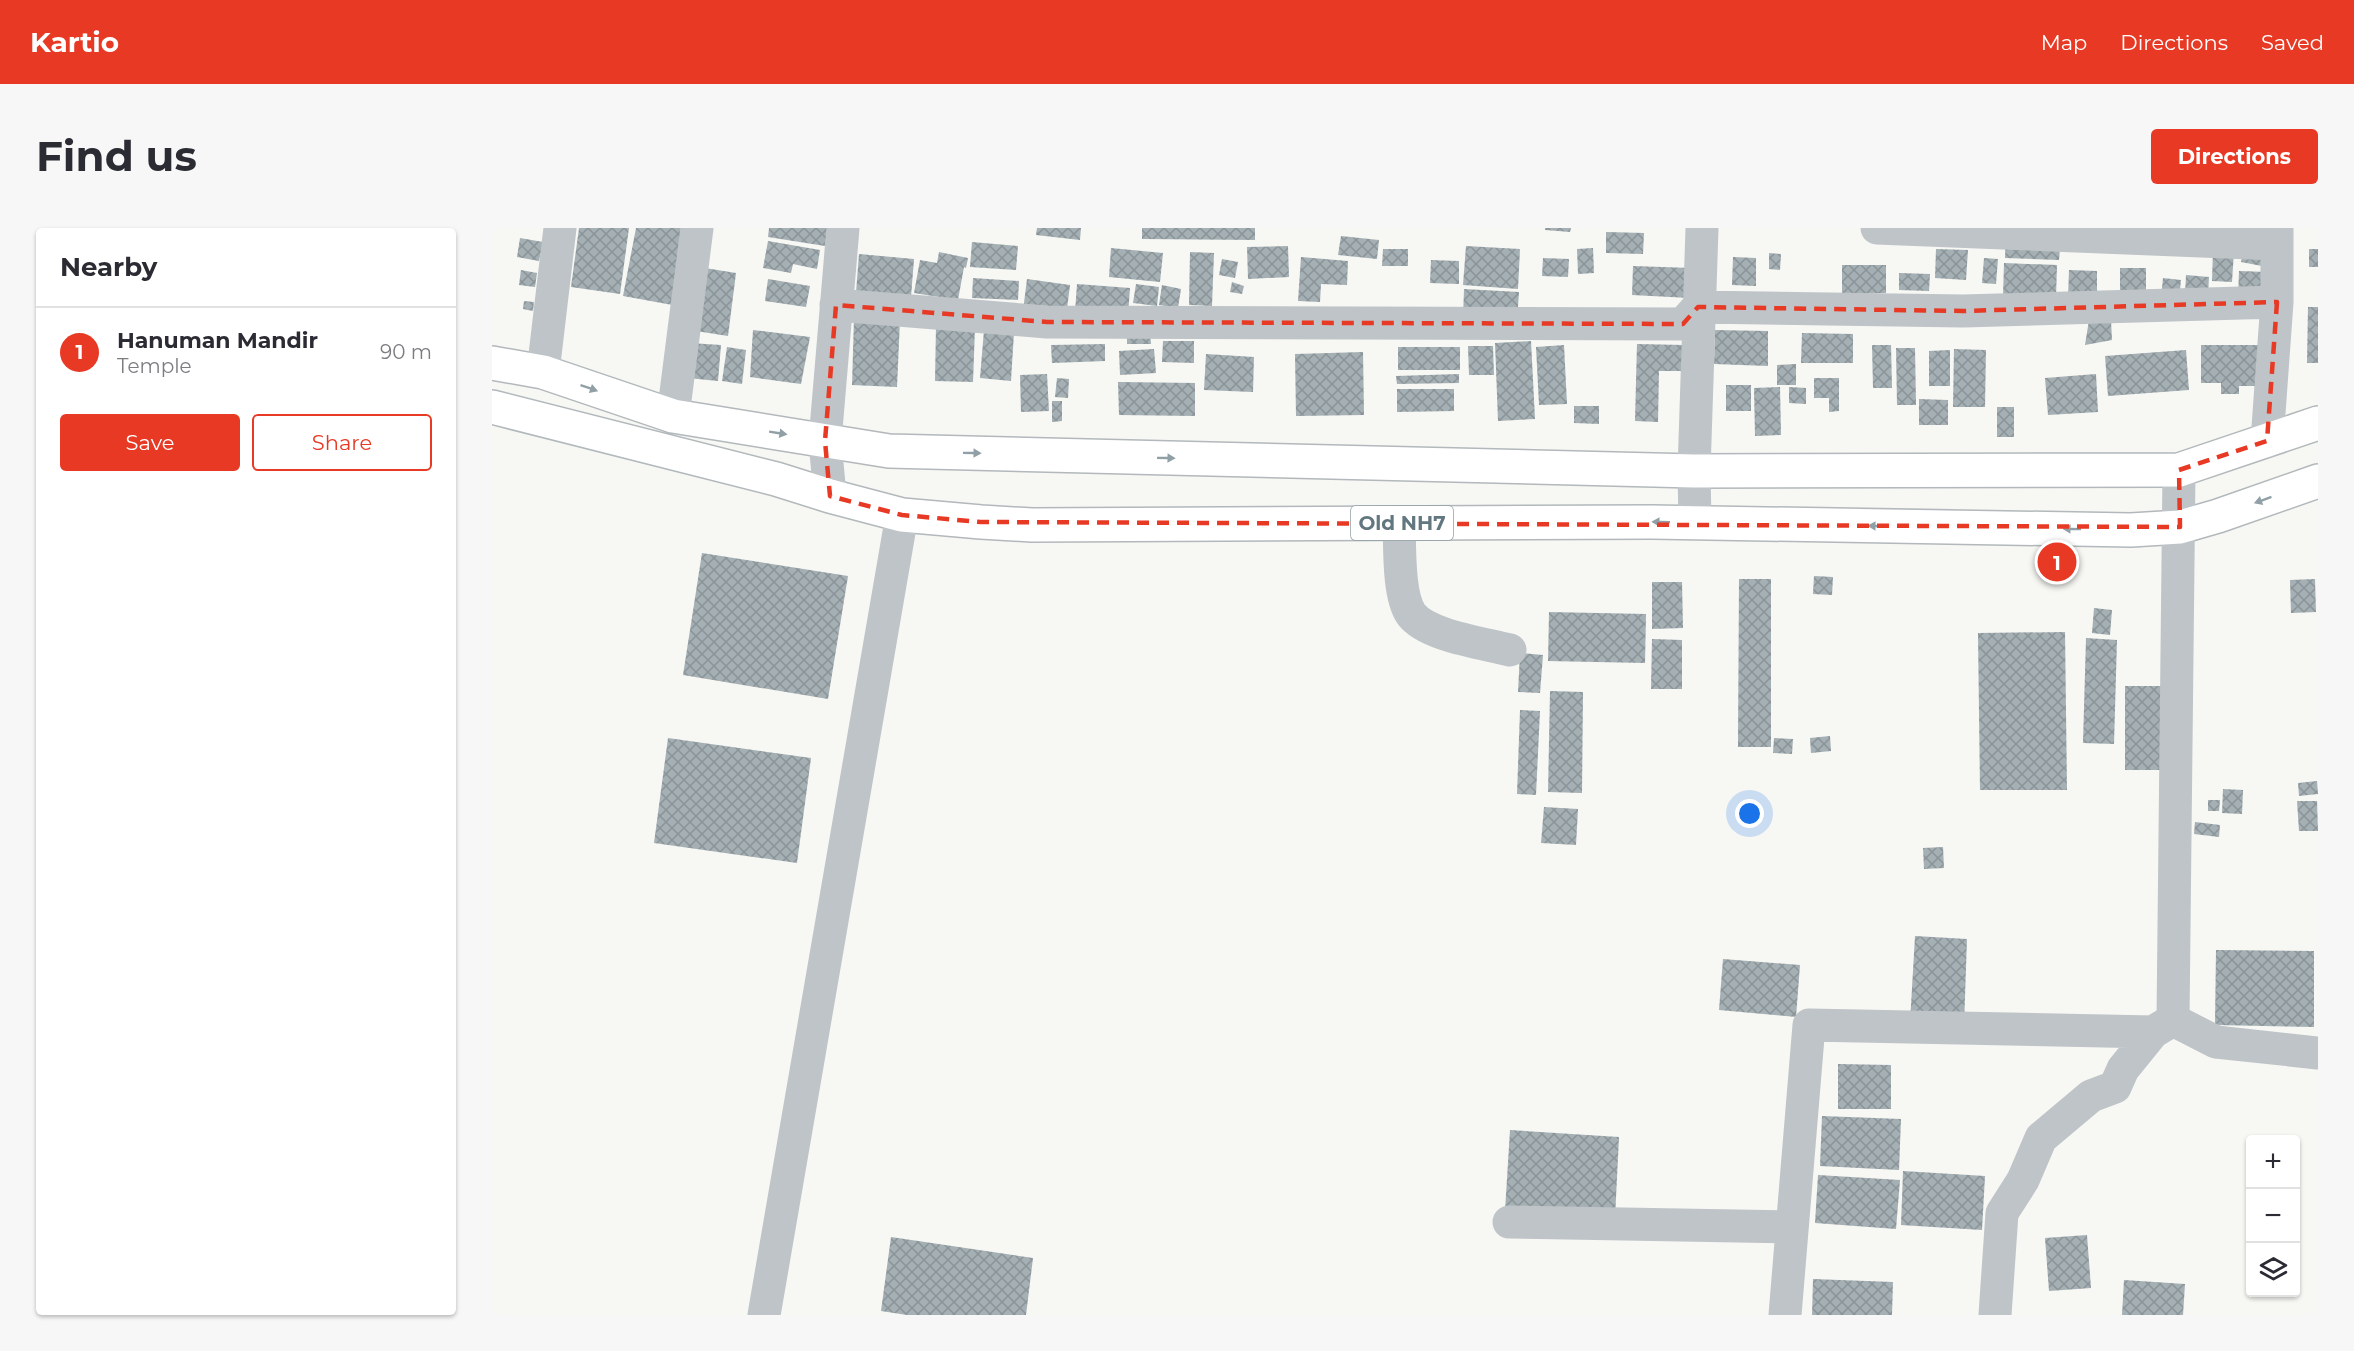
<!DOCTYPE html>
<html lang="en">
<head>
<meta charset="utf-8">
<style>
	body { margin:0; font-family:Montserrat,sans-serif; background:#f7f7f7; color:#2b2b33 }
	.controls { position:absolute; right:18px; bottom:18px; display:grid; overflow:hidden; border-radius:6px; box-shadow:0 2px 4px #0004 }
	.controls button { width:54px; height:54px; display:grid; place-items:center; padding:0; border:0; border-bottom:2px solid #e1e1e2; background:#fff; color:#2b2b33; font:30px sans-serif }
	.you { position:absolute; left:1258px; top:586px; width:21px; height:21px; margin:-15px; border:4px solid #fff; border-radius:50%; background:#1a73e8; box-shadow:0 0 0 9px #1a73e833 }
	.badge { display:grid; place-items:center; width:39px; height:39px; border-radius:50%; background:#e73924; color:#fff; font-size:20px; font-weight:700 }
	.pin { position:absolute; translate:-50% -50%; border:3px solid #fff; box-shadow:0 2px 6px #0006 }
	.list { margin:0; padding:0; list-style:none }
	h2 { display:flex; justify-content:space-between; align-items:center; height:78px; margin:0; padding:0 24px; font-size:26px }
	h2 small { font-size:20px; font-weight:400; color:#7c7c81 }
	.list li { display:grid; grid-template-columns:39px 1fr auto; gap:18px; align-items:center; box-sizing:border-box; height:90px; padding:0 24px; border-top:2px solid #e1e1e2 }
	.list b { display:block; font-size:22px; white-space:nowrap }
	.list p { margin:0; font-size:20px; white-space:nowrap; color:#7c7c81 }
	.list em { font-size:20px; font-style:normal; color:#7c7c81 }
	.actions { display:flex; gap:12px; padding:18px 24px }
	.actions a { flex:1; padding:14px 0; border:2px solid #e73924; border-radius:6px; text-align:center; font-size:21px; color:#e73924 }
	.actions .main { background:#e73924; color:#fff }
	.icon { flex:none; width:33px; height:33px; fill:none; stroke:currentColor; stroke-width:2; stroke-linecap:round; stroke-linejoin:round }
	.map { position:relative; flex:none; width:1826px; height:1087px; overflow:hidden; border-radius:6px }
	header { display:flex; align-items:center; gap:36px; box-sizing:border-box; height:84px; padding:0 30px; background:#e73924; color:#fff }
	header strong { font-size:28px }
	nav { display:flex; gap:33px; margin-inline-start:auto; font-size:21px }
	.intro { display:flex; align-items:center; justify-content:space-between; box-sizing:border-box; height:144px; padding:0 36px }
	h1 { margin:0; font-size:42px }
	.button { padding:15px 27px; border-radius:6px; background:#e73924; color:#fff; font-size:21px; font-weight:700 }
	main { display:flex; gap:36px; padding:0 36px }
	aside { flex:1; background:#fff; border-radius:6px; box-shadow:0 2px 4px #0004 }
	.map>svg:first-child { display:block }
</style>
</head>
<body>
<header>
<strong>Kartio</strong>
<nav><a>Map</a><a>Directions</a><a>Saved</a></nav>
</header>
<div class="intro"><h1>Find us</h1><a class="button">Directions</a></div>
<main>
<aside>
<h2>Nearby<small></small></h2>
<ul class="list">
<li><span class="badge">1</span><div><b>Hanuman Mandir</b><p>Temple</p></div><em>90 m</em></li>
</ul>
<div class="actions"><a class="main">Save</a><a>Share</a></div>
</aside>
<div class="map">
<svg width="1826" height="1087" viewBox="0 0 1826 1087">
	<defs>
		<pattern id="building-cross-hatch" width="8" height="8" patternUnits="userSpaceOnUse" patternTransform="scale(1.5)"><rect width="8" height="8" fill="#a5b0b4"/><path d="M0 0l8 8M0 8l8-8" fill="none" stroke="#8a9498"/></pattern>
	</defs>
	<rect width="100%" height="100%" fill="#f7f7f4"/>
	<path fill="url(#building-cross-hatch)" d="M87,0H137L128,66L79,59Z
		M144,0H201L186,78L131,68Z
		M277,0H336L333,18L276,9Z
		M545,0H589L588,12L544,7Z
		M650,0H763V12L650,11Z
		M1053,0H1079L1078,4L1053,2Z
		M1114,4L1152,5L1151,26L1114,25Z
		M1514,6L1569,9L1567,32L1513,30Z
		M849,8L887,12L885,31L846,27Z
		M28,10L51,14L47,33L25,29Z
		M276,13L328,22L325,41L301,36L299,45L271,40Z
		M480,14L526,18L524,42L478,39Z
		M796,18L797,49L756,51L755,19Z
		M974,18L1028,21L1026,61L971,57Z
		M619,20L671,25L668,54L617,49Z
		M1101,20L1102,45L1086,46L1085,21Z
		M891,21H916V38H890Z
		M1444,21L1476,22L1474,52L1443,50Z
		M1817,21H1826V39H1817Z
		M1721,22L1742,23L1740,54L1720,53Z
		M447,24L476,30L474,40L472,39L466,72L422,65L428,32L445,35Z
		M698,24L722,25L720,78L697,77Z
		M1751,24L1772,28L1770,38L1749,34Z
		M1277,25L1289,26L1288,42L1277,41Z
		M367,26L422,31L419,69L364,65Z
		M809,29L856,33L855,57L829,56L828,74L806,73Z
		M1241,29L1264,30V58L1240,57Z
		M1051,30L1077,31L1076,49L1050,48Z
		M1492,30L1506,31L1504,56L1490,55Z
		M730,31L746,34L743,50L727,47Z
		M939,32L967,33V56L938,55Z
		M1512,35L1565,37L1564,70L1511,69Z
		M1350,37H1394V65L1350,66Z
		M1141,38L1199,40L1198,70L1140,67Z
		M213,40L244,45L236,108L204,103Z
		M1628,40H1654V66H1628Z
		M29,42L45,45L43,59L27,57Z
		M1577,42L1605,43V72L1576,71Z
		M1747,43L1776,44V68L1746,69Z
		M1407,45L1438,46L1437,63L1407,62Z
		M1694,47L1717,49L1716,68L1693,66Z
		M481,50L527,53L526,72L480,70Z
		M1671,50L1689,52L1687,71L1669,70Z
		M276,51L318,58L314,79L273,73Z
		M535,51L578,57L574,89L531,83Z
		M740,54L752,58L750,66L738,64Z
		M585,56L638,60L636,87L583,84Z
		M644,56L667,59L665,78L641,75Z
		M670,57L689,61L686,80L667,77Z
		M972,61L1027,64L1025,93L971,90Z
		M32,73L42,74L41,83L31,81Z
		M1816,79H1826V135H1815Z
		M362,90L408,92L405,159L360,157Z
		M1597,92H1619L1620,112L1593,117Z
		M444,98L483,99L481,154L443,153Z
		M261,102L318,109L309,156L258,149Z
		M492,102L522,104L519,153L488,150Z
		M1223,102L1276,103V138L1222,136Z
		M658,104L659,116H635V105Z
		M1310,105L1361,106V135H1309Z
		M671,113H702V135L670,134Z
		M1039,113L1043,191L1006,193L1003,115Z
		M198,115L229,117L226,153L196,150Z
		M613,116V133L560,135L559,117Z
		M1145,116L1192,117V143H1167L1166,194L1143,193Z
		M1072,117L1075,176L1047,177L1044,119Z
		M1380,117H1399L1400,160H1381Z
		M1709,117H1771V158H1747V166H1729V155H1709Z
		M976,118H1001L1002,147H977Z
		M235,119L254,122L250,156L230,153Z
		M906,119H968V142H906Z
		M1404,120H1423L1424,177H1405Z
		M662,121L664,145L628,147L627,123Z
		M1462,121L1494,122L1493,179H1461Z
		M1458,122V158H1437V123Z
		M1694,122L1697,162L1616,168L1613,128Z
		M871,124L872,187L804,188L803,126Z
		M714,126L762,129L761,164L712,162Z
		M1304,136V157H1285V137Z
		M555,146L557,183L529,184L528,147Z
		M967,146V155L905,156L904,148Z
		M1604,146L1606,184L1556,187L1553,150Z
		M565,150L577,151L576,170L563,169Z
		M1322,150H1347V183L1337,184V170H1322Z
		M626,154L703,155V188L627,187Z
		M1234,157H1259V183H1234Z
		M1288,159L1289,207L1263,208L1262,160Z
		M1297,159L1314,160V176L1297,175Z
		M905,161H962V183L905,184Z
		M1427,171L1456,172V197H1427Z
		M560,173H570V193L560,194Z
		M1082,178H1107V196L1082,195Z
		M1505,179H1522V209H1505Z
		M210,325L356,348L336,471L191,447Z
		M1322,348L1341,349L1340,367L1321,366Z
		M1247,351H1279V519H1246Z
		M1823,351L1824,384L1799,385L1798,352Z
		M1160,354H1190L1191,400L1160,401Z
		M1602,380L1620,382L1618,407L1600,405Z
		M1057,384L1154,386L1153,435L1056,433Z
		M1573,404L1575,562H1488L1486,405Z
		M1594,410L1625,412L1622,516L1591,515Z
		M1160,411L1190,412V461H1159Z
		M1028,425L1051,427L1048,465L1026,464Z
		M1633,458H1672L1673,542H1633Z
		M1058,463L1091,464L1090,565L1056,564Z
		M1028,482L1048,483L1044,567L1025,566Z
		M1338,508L1339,523L1319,525L1318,510Z
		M176,510L319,530L305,635L162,615Z
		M1282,510L1301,511L1300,526L1281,525Z
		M1825,553L1826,566L1807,568L1806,555Z
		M1731,561L1751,562L1750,586L1730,585Z
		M1716,572H1728L1727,583H1716Z
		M1805,573H1825L1826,603H1807Z
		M1052,579L1086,581L1084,617L1049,615Z
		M1703,594L1728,597L1727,609L1702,606Z
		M1451,619L1452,640L1432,641L1431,620Z
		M1423,708L1475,711L1472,798L1418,795Z
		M1724,722L1822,723V799L1723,797Z
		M1231,731L1308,737L1304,789L1227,782Z
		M1346,836L1399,837V881H1346Z
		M1330,888L1409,891L1407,942L1328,938Z
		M1018,902L1127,909L1123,990L1013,983Z
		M1411,943L1493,948L1490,1002L1409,997Z
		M1326,947L1408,952L1404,1001L1323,995Z
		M1595,1007L1599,1060L1557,1063L1553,1010Z
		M399,1009L541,1030L534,1087H415L389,1083Z
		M1321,1051L1401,1054L1400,1087H1320Z
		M1632,1052L1693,1056L1691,1087H1630Z"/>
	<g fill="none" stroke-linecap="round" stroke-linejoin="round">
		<g stroke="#b2b8bb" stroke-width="36">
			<path id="major" d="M0,135L51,144L181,188L397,223L1202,243L1687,242L1826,195
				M0,179L284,251L338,268L410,287L489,294L540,297L1160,294L1639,302L1688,299L1726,288L1826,253"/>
		</g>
		<path stroke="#bec4c7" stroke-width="33" d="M1385,0L1784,16
			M344,77L555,94L1191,96L1206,79L1471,83L1785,74
			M51,144L68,0
			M181,188L205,0
			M1775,213L1785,74V0
			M338,268L333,213L351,0
			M907,295C908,319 906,367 919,386C935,408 992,415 1018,422
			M1203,295L1202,243L1210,0
			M1681,792L1724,814L1826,825
			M1017,994L1300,999
			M272,1087L410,287
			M1293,1087L1317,797L1661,804L1681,792L1687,242
			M1503,1087L1510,985L1531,952L1549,910L1599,868L1623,859L1631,841L1661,804"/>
		<use href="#major" stroke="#fff" stroke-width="33"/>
	</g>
	<defs><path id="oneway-solid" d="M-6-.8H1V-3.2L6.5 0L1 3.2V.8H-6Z" transform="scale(1.5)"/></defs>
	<g fill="#91a0a6">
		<use href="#oneway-solid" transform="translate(97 160) rotate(19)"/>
		<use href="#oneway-solid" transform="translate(286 205) rotate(9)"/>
		<use href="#oneway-solid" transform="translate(480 225) rotate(1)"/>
		<use href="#oneway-solid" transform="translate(674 230) rotate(1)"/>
		<use href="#oneway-solid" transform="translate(1771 272) rotate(160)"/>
		<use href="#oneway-solid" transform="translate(1169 294) rotate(-179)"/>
		<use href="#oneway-solid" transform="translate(1385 298) rotate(-179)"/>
		<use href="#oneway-solid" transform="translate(1580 301) rotate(-179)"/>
	</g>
	<path fill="none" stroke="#e73924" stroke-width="4.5" stroke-dasharray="12 8" stroke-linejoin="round" d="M1785,74L1775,213L1687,242L1688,299L489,294L410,287L338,268L333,213L344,77L555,94L1191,96L1206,79L1471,83Z"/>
	<g text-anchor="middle" stroke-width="6" stroke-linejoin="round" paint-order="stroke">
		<rect fill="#fff" stroke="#91a0a6" stroke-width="1.5" x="859" y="278" width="102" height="34" rx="4.5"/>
		<g font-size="20" font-weight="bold" fill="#627780">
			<text x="910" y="302">Old NH7</text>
		</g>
	</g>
</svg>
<div class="controls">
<button>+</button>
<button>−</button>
<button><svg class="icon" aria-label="layers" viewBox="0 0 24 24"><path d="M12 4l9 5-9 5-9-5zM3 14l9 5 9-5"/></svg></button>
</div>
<div class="you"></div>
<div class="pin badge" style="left:1565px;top:334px">1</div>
</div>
</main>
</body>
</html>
